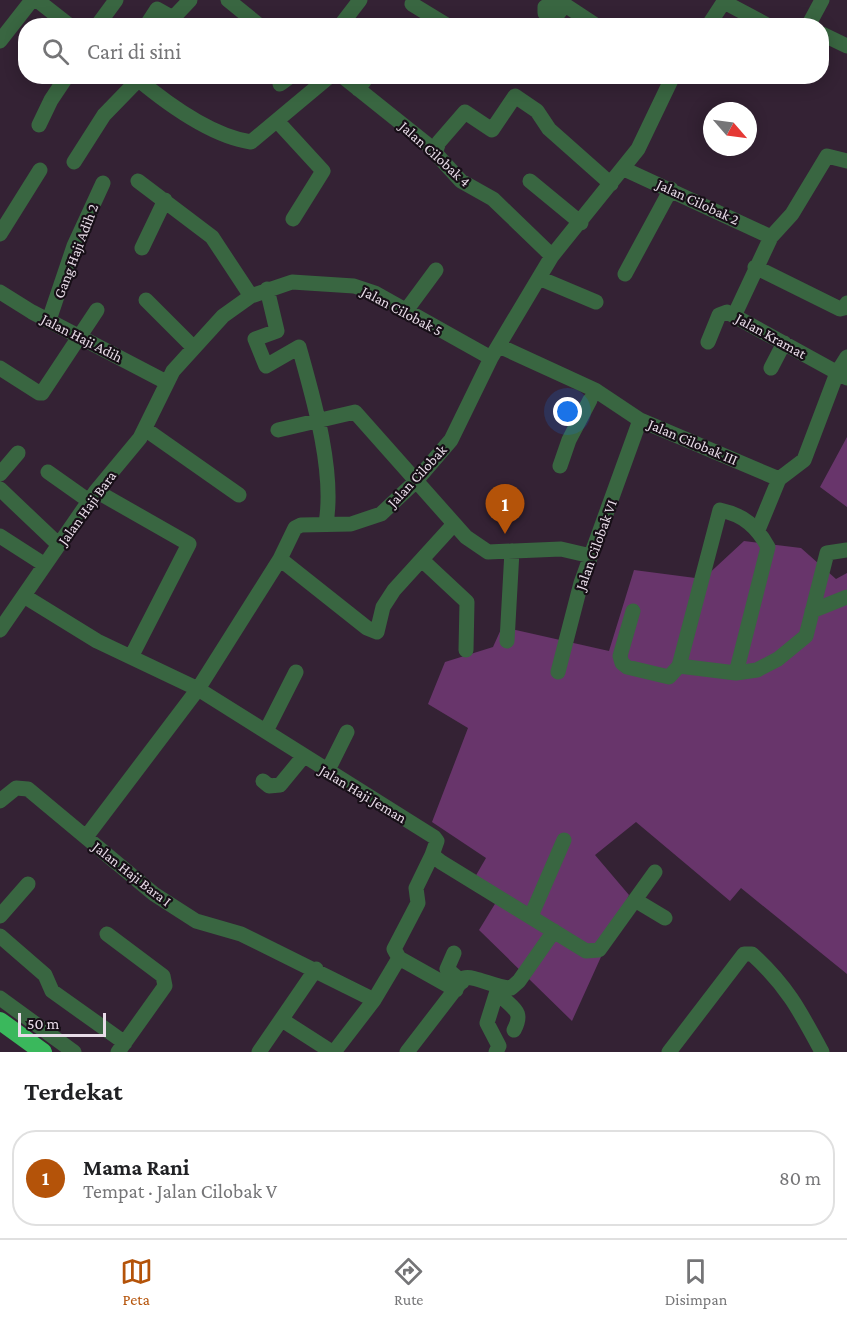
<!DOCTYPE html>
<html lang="id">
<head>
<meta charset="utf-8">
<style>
	body { margin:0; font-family:"Crimson Pro",serif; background:#f6f6f6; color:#202124 }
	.compass { position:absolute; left:703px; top:102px; width:54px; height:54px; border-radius:50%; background:#fff; box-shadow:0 3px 15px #0003; rotate:118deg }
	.scale { position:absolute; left:18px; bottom:15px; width:88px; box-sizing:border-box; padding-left:6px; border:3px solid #e8dce8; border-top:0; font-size:16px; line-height:21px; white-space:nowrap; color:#e8dce8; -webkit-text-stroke:4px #170f17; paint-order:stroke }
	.you { position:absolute; left:568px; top:412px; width:21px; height:21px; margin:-15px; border:4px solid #fff; border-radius:50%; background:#1a73e8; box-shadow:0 0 0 9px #1a73e833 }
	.badge { display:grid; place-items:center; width:39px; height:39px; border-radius:50%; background:#b45309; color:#fff; font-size:20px; font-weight:700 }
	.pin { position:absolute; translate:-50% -50px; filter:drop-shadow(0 2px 3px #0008) }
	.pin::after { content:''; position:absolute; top:32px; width:21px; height:18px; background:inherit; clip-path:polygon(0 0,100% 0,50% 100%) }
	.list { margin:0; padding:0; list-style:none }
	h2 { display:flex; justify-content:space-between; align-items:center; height:78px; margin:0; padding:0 24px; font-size:26px }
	h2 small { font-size:20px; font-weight:400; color:#757577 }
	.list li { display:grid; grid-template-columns:39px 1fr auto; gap:18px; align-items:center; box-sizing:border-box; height:96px; margin:0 12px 12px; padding:0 12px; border:2px solid #e0e0e0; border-radius:24px }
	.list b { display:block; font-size:22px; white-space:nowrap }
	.list p { margin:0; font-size:20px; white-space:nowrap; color:#757577 }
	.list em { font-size:20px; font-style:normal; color:#757577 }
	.icon { flex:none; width:33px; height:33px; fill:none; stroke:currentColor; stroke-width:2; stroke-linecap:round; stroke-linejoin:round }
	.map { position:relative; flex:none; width:847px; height:1052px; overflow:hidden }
	.search { position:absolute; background:#fff; box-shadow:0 3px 15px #0003; left:18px; right:18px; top:18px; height:66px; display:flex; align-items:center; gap:15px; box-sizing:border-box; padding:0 21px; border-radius:24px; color:#757577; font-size:22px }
	.sheet { height:186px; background:#fff }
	nav { display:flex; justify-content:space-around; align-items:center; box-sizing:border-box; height:84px; border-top:2px solid #e0e0e0; background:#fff; font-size:16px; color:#757577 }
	nav a { display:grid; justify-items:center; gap:3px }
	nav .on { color:#b45309 }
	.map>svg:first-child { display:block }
</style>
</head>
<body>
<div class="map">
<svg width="847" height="1052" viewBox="0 0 847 1052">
	<rect width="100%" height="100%" fill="#342234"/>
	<path fill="#68356b" d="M847,437V507L820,487Z
		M744,541L801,548L836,579L847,573V974L741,888L730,901L636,822L595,855L629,895L572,1021L479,930L501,894L475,877L486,858L432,822L468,728L428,704L445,662L493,647L502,627L609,651L634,570L703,579Z"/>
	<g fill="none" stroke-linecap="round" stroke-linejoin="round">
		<path stroke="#396641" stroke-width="15" d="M37,0L70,26
			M228,0L260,26
			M724,2L769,26
			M412,4L448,26
			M551,20L545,13V7L554,1L563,7
			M97,26L116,0
			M146,26L157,9L173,18L190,0
			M340,26L360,0
			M548,26L565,5L597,26
			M708,26L725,0
			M808,26L822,0
			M822,34L847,46
			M0,41L32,0
			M134,76C166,103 210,136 251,142L330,76
			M342,76L427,144L461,181L493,199L552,256
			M280,84L291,76
			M358,89L368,76
			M278,122L323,171L293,219
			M39,125L51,100L67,76
			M435,153L439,142L465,112L492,130L515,96L537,111L549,129L611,184
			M74,162L104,115L138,80
			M624,169L771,237
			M138,181L212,237L251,296
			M530,181L581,223
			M0,234L40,170
			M142,248L165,200
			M755,267L840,309L844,308L847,303
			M625,274L671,189
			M539,278L596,302
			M267,289L277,331L255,339L266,366L299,347C313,397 335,471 326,523
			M0,292L32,312L166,382
			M146,300L193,347
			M405,312L436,270
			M734,316L771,237L792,214L827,156L847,161
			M49,320L74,246L103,183
			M708,342L719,315L727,312L847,378
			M499,346L595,390L640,420L779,479
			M0,368L39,393H42L97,310
			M771,368L784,343
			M145,429L239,495
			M278,430L355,412L466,537L488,552L561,549L591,556
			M560,466L569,440L590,400
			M48,472L89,501
			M0,474L18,453
			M779,479L804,460L837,373L847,357
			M0,489L59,545
			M96,491L189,544L131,657
			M758,530L779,479
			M0,536L45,565
			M280,559L367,628L377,632L383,607L394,590L454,524
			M422,560L467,602L466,650
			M24,596L97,641L198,689L434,837L437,841L432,855L441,862L586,951L599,950L655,872
			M633,611L620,656L622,663L627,667L669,677L679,666L720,510C744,515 757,527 768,547L736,673
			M812,611L847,597
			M0,630L96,491L140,438L173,371L223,316L251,296L292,282L354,286L375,293L491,358
			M507,641L512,551
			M679,666L736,673L757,670L778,659L806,636L827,553L847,550
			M558,672L581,583L640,420
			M266,731L296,672
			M327,772L347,732
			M263,781L269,786L280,785L303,757
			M0,801L16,788L28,789L154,894L196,921L241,934L374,1000
			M86,837L198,689L280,559L295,528L301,525L351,524L381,514L415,482L451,440L491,358L552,256L638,149L673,76
			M432,855L416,888L418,903L394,949L399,958L456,990
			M635,900L665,918
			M0,916L28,884
			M531,916L564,840
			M107,934L163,976L165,986L118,1052
			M0,936L45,975L52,991L125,1043
			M454,953L447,969L462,982
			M503,988V998C516,1010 523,1013 514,1030
			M0,998L74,1052
			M282,1020L332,1052
			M259,1052L316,969
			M334,1052L374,1000L399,958
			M407,1052L464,978C474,975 496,988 511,988L519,981L554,931
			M496,1052L499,1046L487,1023L498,988
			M669,1052L744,954H752C787,986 800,1011 822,1052"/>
		<path stroke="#3ab85c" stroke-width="18" d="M0,1021L43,1052"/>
	</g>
	<g text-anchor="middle" stroke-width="4.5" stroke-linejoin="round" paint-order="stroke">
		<g font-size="15" fill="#e8dce8" stroke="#170f17">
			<text transform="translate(435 154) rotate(42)" y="5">Jalan Cilobak 4</text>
			<text transform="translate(698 202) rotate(25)" y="5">Jalan Cilobak 2</text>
			<text transform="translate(76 251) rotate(-69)" y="5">Gang Haji Adih 2</text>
			<text transform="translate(402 311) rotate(28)" y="5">Jalan Cilobak 5</text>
			<text transform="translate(771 336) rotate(29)" y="5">Jalan Kramat</text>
			<text transform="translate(82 338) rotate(27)" y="5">Jalan Haji Adih</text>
			<text transform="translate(693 442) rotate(23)" y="5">Jalan Cilobak III</text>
			<text transform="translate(417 476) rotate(-47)" y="5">Jalan Cilobak</text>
			<text transform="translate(87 508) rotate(-54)" y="5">Jalan Haji Bara</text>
			<text transform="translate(596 545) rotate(-70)" y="5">Jalan Cilobak VI</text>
			<text transform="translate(363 794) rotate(31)" y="5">Jalan Haji Jeman</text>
			<text transform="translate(132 874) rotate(38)" y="5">Jalan Haji Bara I</text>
		</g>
	</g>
</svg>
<svg class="compass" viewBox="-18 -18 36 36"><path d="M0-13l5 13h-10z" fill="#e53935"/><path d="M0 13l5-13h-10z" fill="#757577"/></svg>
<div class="scale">50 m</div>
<div class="you"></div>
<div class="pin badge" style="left:505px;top:534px">1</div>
<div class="search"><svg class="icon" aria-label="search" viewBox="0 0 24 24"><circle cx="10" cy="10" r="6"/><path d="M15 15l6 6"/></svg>Cari di sini</div>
</div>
<section class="sheet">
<h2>Terdekat<small></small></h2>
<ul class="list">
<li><span class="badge">1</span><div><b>Mama Rani</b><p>Tempat · Jalan Cilobak V</p></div><em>80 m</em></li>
</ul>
</section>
<nav>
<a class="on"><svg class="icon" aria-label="map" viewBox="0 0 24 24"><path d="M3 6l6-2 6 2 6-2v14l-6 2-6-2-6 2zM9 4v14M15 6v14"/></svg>Peta</a>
<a><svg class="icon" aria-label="directions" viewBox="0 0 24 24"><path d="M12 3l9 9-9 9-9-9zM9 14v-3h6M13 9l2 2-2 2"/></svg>Rute</a>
<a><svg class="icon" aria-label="saved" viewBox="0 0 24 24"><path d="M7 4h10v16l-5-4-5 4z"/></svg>Disimpan</a>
</nav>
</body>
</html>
